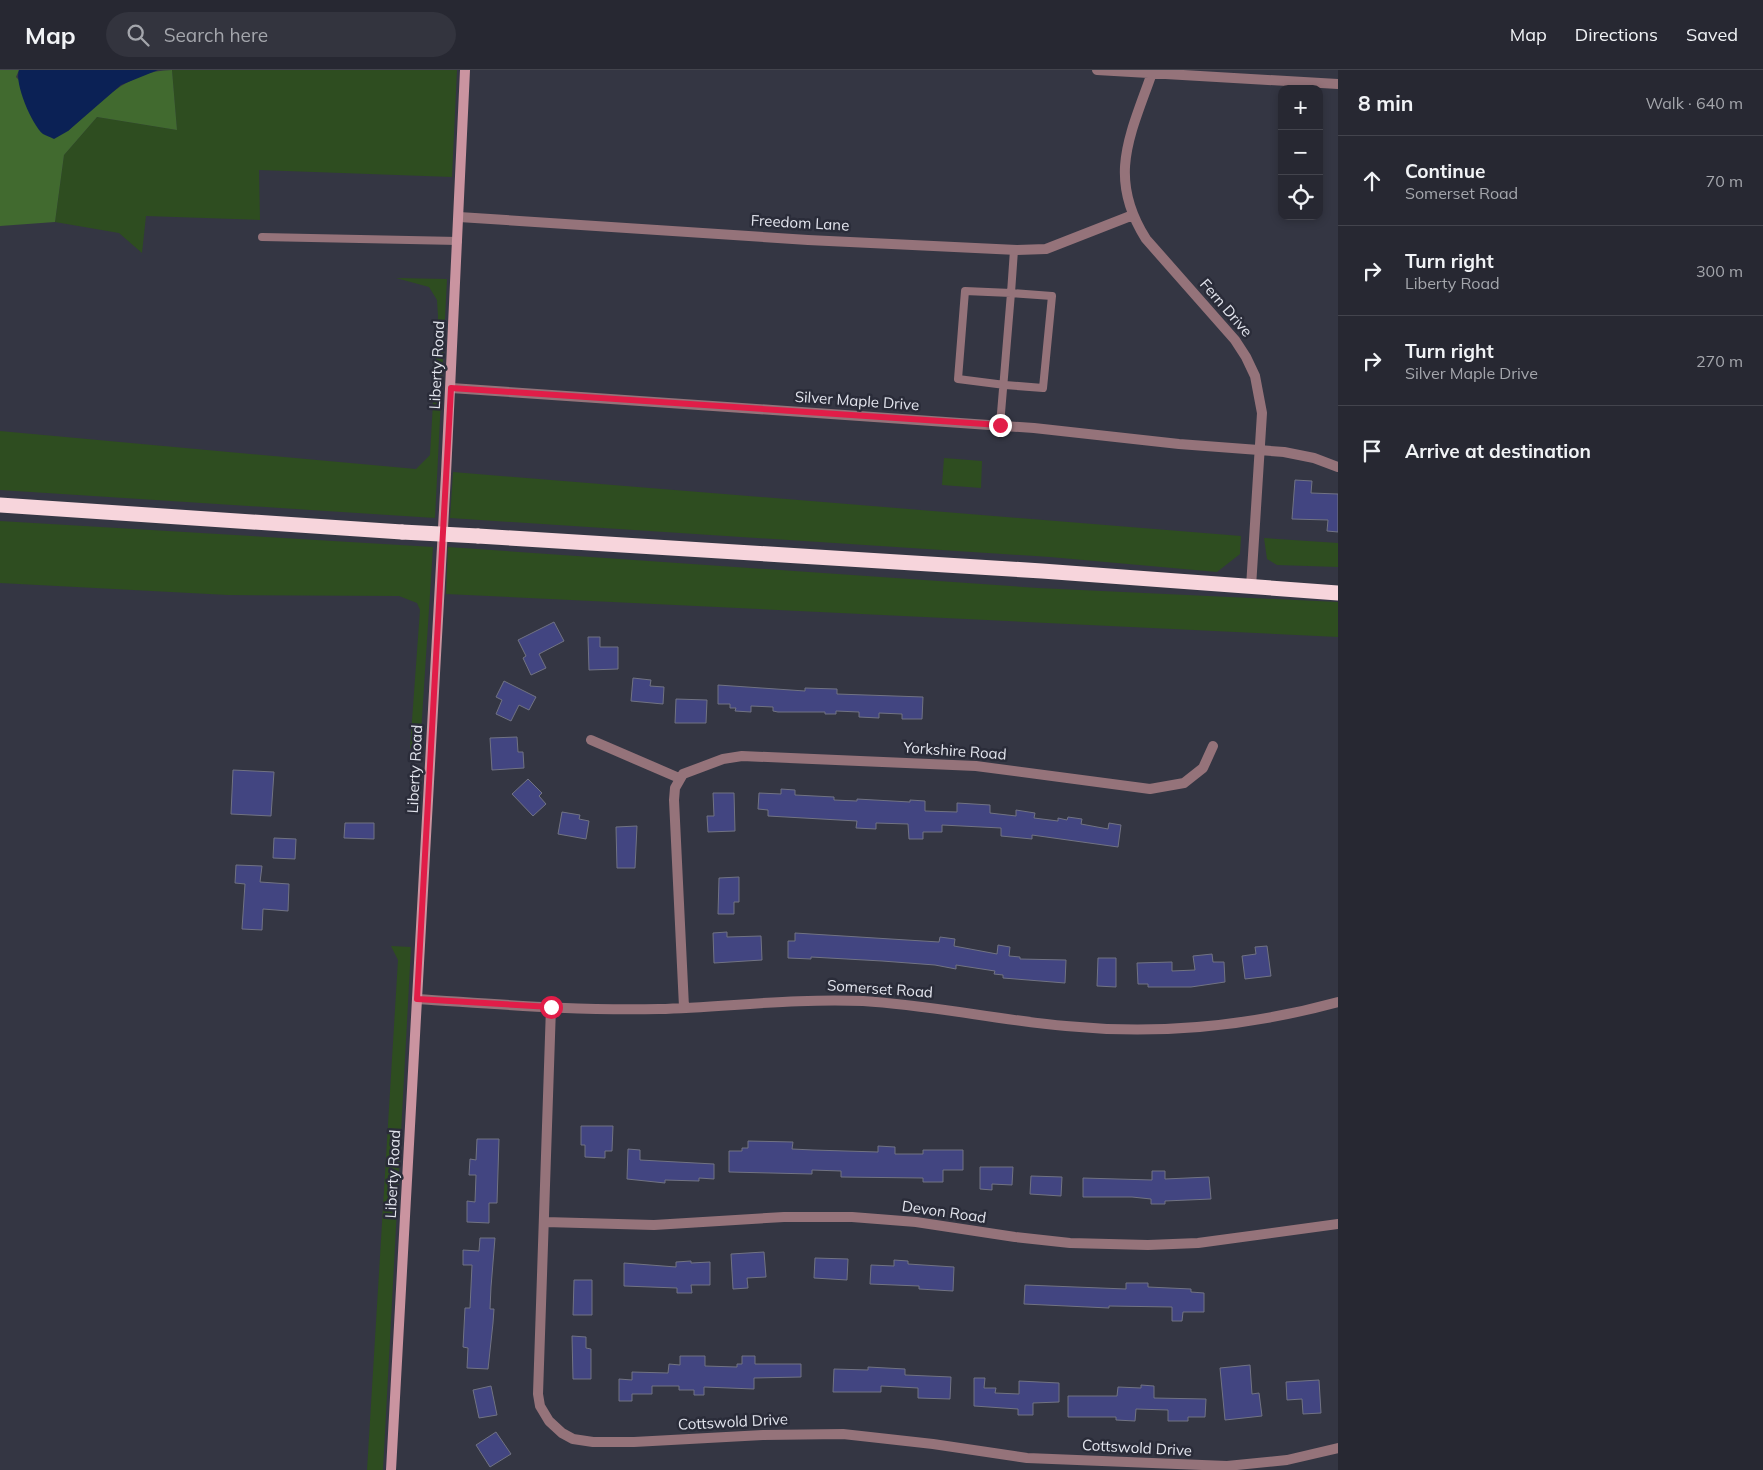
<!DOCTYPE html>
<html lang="en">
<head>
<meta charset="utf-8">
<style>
	body { margin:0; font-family:Mulish,sans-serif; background:#33343e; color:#f1f3f6 }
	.controls { position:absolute; right:15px; top:15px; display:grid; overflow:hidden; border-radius:10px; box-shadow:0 2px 8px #0003 }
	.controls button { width:45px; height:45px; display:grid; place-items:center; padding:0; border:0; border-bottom:1px solid #43444d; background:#272832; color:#f1f3f6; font:25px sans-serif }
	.stop { position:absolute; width:15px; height:15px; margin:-11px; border:4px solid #e11d48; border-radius:50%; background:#fff }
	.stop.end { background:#e11d48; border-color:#fff; box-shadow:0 1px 5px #0008 }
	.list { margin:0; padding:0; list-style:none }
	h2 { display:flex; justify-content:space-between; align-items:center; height:65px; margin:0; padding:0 20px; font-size:21px }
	h2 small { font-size:16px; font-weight:400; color:#a4a6ac }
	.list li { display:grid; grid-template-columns:32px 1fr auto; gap:15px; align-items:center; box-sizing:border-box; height:90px; padding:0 20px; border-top:1px solid #43444d }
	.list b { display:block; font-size:19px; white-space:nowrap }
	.list p { margin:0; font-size:16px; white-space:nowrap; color:#a4a6ac }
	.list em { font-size:16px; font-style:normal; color:#a4a6ac }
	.icon { flex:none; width:28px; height:28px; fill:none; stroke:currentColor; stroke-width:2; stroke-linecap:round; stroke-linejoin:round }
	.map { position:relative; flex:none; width:1338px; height:1400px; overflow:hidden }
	header { display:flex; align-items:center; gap:30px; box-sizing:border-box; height:70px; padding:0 25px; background:#272832; border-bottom:1px solid #43444d }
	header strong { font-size:24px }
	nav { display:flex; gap:28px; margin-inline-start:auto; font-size:18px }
	.search { width:350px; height:45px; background:#33343e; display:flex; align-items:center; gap:12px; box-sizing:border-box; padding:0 18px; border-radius:28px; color:#a4a6ac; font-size:19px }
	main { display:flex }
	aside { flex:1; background:#272832 }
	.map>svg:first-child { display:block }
</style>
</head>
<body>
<header>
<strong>Map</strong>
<div class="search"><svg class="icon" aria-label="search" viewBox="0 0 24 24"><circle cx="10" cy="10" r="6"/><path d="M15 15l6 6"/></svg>Search here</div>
<nav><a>Map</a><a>Directions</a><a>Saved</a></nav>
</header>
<main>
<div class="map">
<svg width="1338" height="1400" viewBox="0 0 1338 1400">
	<rect width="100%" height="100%" fill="#343643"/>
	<path fill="#2e4d20" d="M172,0H457L452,107L259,100L260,150L146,146L142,183L119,163L55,152L64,85L97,47L177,60Z
		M396,208L447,209L435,448L0,420V361L416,399L430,385L438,246L437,230L429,217Z
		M944,388L982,391L981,418L942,415Z
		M453,402L1241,466L1240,484L1217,502L1050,487L450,448Z
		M0,451L433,477L420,679L410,678L420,540L417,533L399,526L228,525L0,513Z
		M1264,468L1338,473V497L1277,495L1267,489Z
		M448,477L1038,518L1338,532V567L446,524Z
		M391,876L411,877L383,1400H367L398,890Z"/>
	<path fill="#416a2f" d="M0,0H19L16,7L68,61C98,34 128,0 172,0L177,60L97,47L64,85L55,152L0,156Z"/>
	<path fill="#0b2155" d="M19,0H158L121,15L68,61L54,69C51,67 46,66 43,64C32,55 14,13 19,0Z"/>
	<path fill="#424581" stroke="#717383" d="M1295,410L1312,411L1311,423L1338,424V462L1327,461L1328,450L1292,449Z
		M554,552L564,571L539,584L546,598L531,605L523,588L526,586L518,570Z
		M588,567H600V577H618V599L589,600Z
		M633,608L651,610L650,616L664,617L663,634L631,631Z
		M504,611L536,627L529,640L519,635L511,651L496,644L502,630L496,627Z
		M718,615L805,621V618L837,619V624L923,627L922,649H902V644L879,643V648L859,647V642L836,641V644H825V642H778L773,641V637L751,636V642L735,641L736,638H730V634H718Z
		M676,629L707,630L706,653H675Z
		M517,667L518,682H523L524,698L492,700L490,668Z
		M233,700L274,702L271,746L231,744Z
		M528,709L542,723L539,726L546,734L533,746L512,724Z
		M781,719L795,720V725L834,727V730L857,731V729L910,732V730L925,731V741L957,742V733L990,735V743L1016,746V740L1035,743L1034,748L1058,751V748L1067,750L1068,747L1082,749L1081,754L1108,759L1109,753L1121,755L1118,777L1032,765V769L1001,766V758L942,755V762H923V769H909L908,754L876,753V759L856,758L857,751L768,746V740L758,739L759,723L781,724Z
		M713,723H734L735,761L708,762L707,746H714Z
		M562,742L580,745L579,749L589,751L586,769L558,764Z
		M345,753H374V769L344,768Z
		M637,756L635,798H617L616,757Z
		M274,768L296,769L295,789L273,788Z
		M236,795L262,796L260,812L289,814L288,841L263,839L262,860L242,859L245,814L235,813Z
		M739,807V832H734V844H718L719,808Z
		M727,862V867L761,866L762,890L714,893L713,863Z
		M795,863L939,872L940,867L955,869L954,876L997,884L998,875L1010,877L1009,886L1020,887V889L1066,890L1065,913L1003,908V905L994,904L995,901L956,895V899L935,895L882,891L811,887V889L788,888V871H795Z
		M1267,876L1271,906L1245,909L1242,886L1256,884L1255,877Z
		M1212,884L1213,892H1224L1225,912L1191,917H1148V914H1138L1137,893L1172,892V901L1195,900L1193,886Z
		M1098,888H1116V917L1097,916Z
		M581,1056H613L612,1081H605V1088L585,1087V1075H581Z
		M477,1069H499L497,1133H489V1153L467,1152V1131L475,1132L476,1105H469L470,1089L476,1090Z
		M748,1071L793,1072L792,1079L813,1080L878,1082V1076L895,1077V1084H923V1080H963V1100H943V1112H923V1108L841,1107V1101L812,1100V1104L729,1102V1081H742V1078H748Z
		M628,1079L640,1080V1090L714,1094V1109L699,1108V1111L665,1110V1113L627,1109Z
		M980,1097H1013L1012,1115L992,1114V1120L980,1119Z
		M1152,1101H1165V1109L1209,1107L1211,1129L1165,1131V1134H1151V1129L1132,1127H1083V1108L1152,1110Z
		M1031,1106L1062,1107L1061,1126L1030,1124Z
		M480,1168H495L491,1217L490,1239H494L493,1253L488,1299L467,1298L468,1278L463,1277L465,1238H470L472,1195H463V1180L479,1181Z
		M764,1182L766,1207L747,1208L748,1218L733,1219L731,1184Z
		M815,1188L848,1189L847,1210L814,1208Z
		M894,1190L908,1191V1194L954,1197L953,1221L919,1219V1216L870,1214L871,1195L894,1196Z
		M691,1191V1193L710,1192V1215H691L692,1223H677V1218L624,1216V1193L676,1197V1192Z
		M574,1210H592V1245H573Z
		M1126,1213H1148V1217L1191,1219V1222L1204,1223V1242H1183L1182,1251H1172V1237L1109,1236V1238L1024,1234L1025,1215L1126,1219Z
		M572,1266L586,1267V1278L591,1279V1309H573Z
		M680,1286H705V1296L737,1297V1294H742V1286H755V1294H801V1307L754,1308V1319L704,1317V1325H694V1320H679V1316H652V1324H632V1331H619V1309L632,1310V1302L668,1303L669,1294L680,1295Z
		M1250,1295L1252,1324L1259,1323L1262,1346L1225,1350L1220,1298Z
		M868,1297L905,1299V1305L951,1307L950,1329L918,1328V1318L881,1316V1322H833L834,1299L868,1300Z
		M974,1308H985L984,1318H996L995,1323L1019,1324V1311L1059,1313V1332L1033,1333V1345H1018V1339L974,1336Z
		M1319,1310L1321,1343L1303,1344L1302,1329L1287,1330L1286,1312Z
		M1141,1315L1154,1316V1328L1206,1329L1205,1347H1188V1351H1168V1340L1136,1339L1135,1351L1116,1350V1347H1068V1326H1117L1118,1317L1141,1318Z
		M491,1316L497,1345L479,1348L473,1320Z
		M496,1362L511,1384L490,1397L476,1375Z"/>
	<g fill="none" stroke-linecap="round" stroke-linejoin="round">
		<path stroke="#95737a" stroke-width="8" d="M262,167L458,171
			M1000,355L1011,223L965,221L958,309L1005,315L1043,318L1052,226L1011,223L1014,180"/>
		<path stroke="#95737a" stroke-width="10" d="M1097,0L1338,14
			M1153,0C1131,64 1106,106 1146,169L1235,270L1246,287L1255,306L1262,343L1251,517
			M459,147L808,170L1017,180L1046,179L1133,145
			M451,318L1034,358L1179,374L1284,382L1314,388L1338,397
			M591,670L679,708
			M417,929C497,934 578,941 659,939C727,937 795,928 863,931C931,935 998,950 1066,956C1157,965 1250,956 1338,932
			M551,937L538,1324L540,1336L549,1351L562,1363L573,1369L593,1372H634L763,1365L843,1364L933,1374L1027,1388L1227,1396L1287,1390L1338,1378
			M684,937L674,730L675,718L683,704L723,689L742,686L976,696L1150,719L1184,713L1203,698L1213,676
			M545,1152L654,1155L784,1147H852L916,1152L1015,1167L1070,1173L1148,1175L1198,1173L1338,1154"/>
		<path stroke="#ca94a0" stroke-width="10" d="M391,1400L446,404L465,0"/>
		<path stroke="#f7d5dc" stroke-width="15" d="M0,435L402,462
			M478,466L1042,501L1338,523"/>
		<path stroke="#f7d5dc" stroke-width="15" d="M402,462L478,466"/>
	</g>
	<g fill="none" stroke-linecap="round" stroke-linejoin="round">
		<path stroke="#e11d48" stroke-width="6" d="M551,937L417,929L451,318L1000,355"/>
	</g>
	<g text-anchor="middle" stroke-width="5" stroke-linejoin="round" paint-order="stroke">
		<g font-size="15" fill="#e2e4ed" stroke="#2a2c39">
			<text transform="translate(800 153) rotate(3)" y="5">Freedom Lane</text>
			<text transform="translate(1226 238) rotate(49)" y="5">Fern Drive</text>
			<text transform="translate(437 295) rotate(-87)" y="5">Liberty Road</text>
			<text transform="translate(857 331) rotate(4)" y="5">Silver Maple Drive</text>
			<text transform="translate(955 681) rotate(4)" y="5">Yorkshire Road</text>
			<text transform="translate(415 699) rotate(-87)" y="5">Liberty Road</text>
			<text transform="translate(880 919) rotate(4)" y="5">Somerset Road</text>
			<text transform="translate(393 1104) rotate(-87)" y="5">Liberty Road</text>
			<text transform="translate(944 1142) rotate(8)" y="5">Devon Road</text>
			<text transform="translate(733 1352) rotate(-3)" y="5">Cottswold Drive</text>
			<text transform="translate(1137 1378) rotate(3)" y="5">Cottswold Drive</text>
		</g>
	</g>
</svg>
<div class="controls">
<button>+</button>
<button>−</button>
<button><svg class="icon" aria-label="locate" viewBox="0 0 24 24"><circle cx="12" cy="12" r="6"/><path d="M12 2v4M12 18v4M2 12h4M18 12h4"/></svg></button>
</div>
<div class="stop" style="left:551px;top:937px"></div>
<div class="stop end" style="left:1000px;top:355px"></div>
</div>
<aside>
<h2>8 min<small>Walk · 640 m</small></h2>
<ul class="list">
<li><svg class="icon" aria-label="ahead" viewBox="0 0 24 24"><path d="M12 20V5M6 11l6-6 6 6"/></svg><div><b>Continue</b><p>Somerset Road</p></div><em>70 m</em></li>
<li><svg class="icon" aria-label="right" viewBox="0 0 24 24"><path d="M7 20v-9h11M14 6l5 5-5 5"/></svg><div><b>Turn right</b><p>Liberty Road</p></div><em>300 m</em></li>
<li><svg class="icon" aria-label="right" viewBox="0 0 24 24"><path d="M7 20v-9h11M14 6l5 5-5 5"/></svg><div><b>Turn right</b><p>Silver Maple Drive</p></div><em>270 m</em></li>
<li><svg class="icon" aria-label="arrive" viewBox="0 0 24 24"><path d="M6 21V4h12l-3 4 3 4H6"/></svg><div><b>Arrive at destination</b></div></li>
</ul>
</aside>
</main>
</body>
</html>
